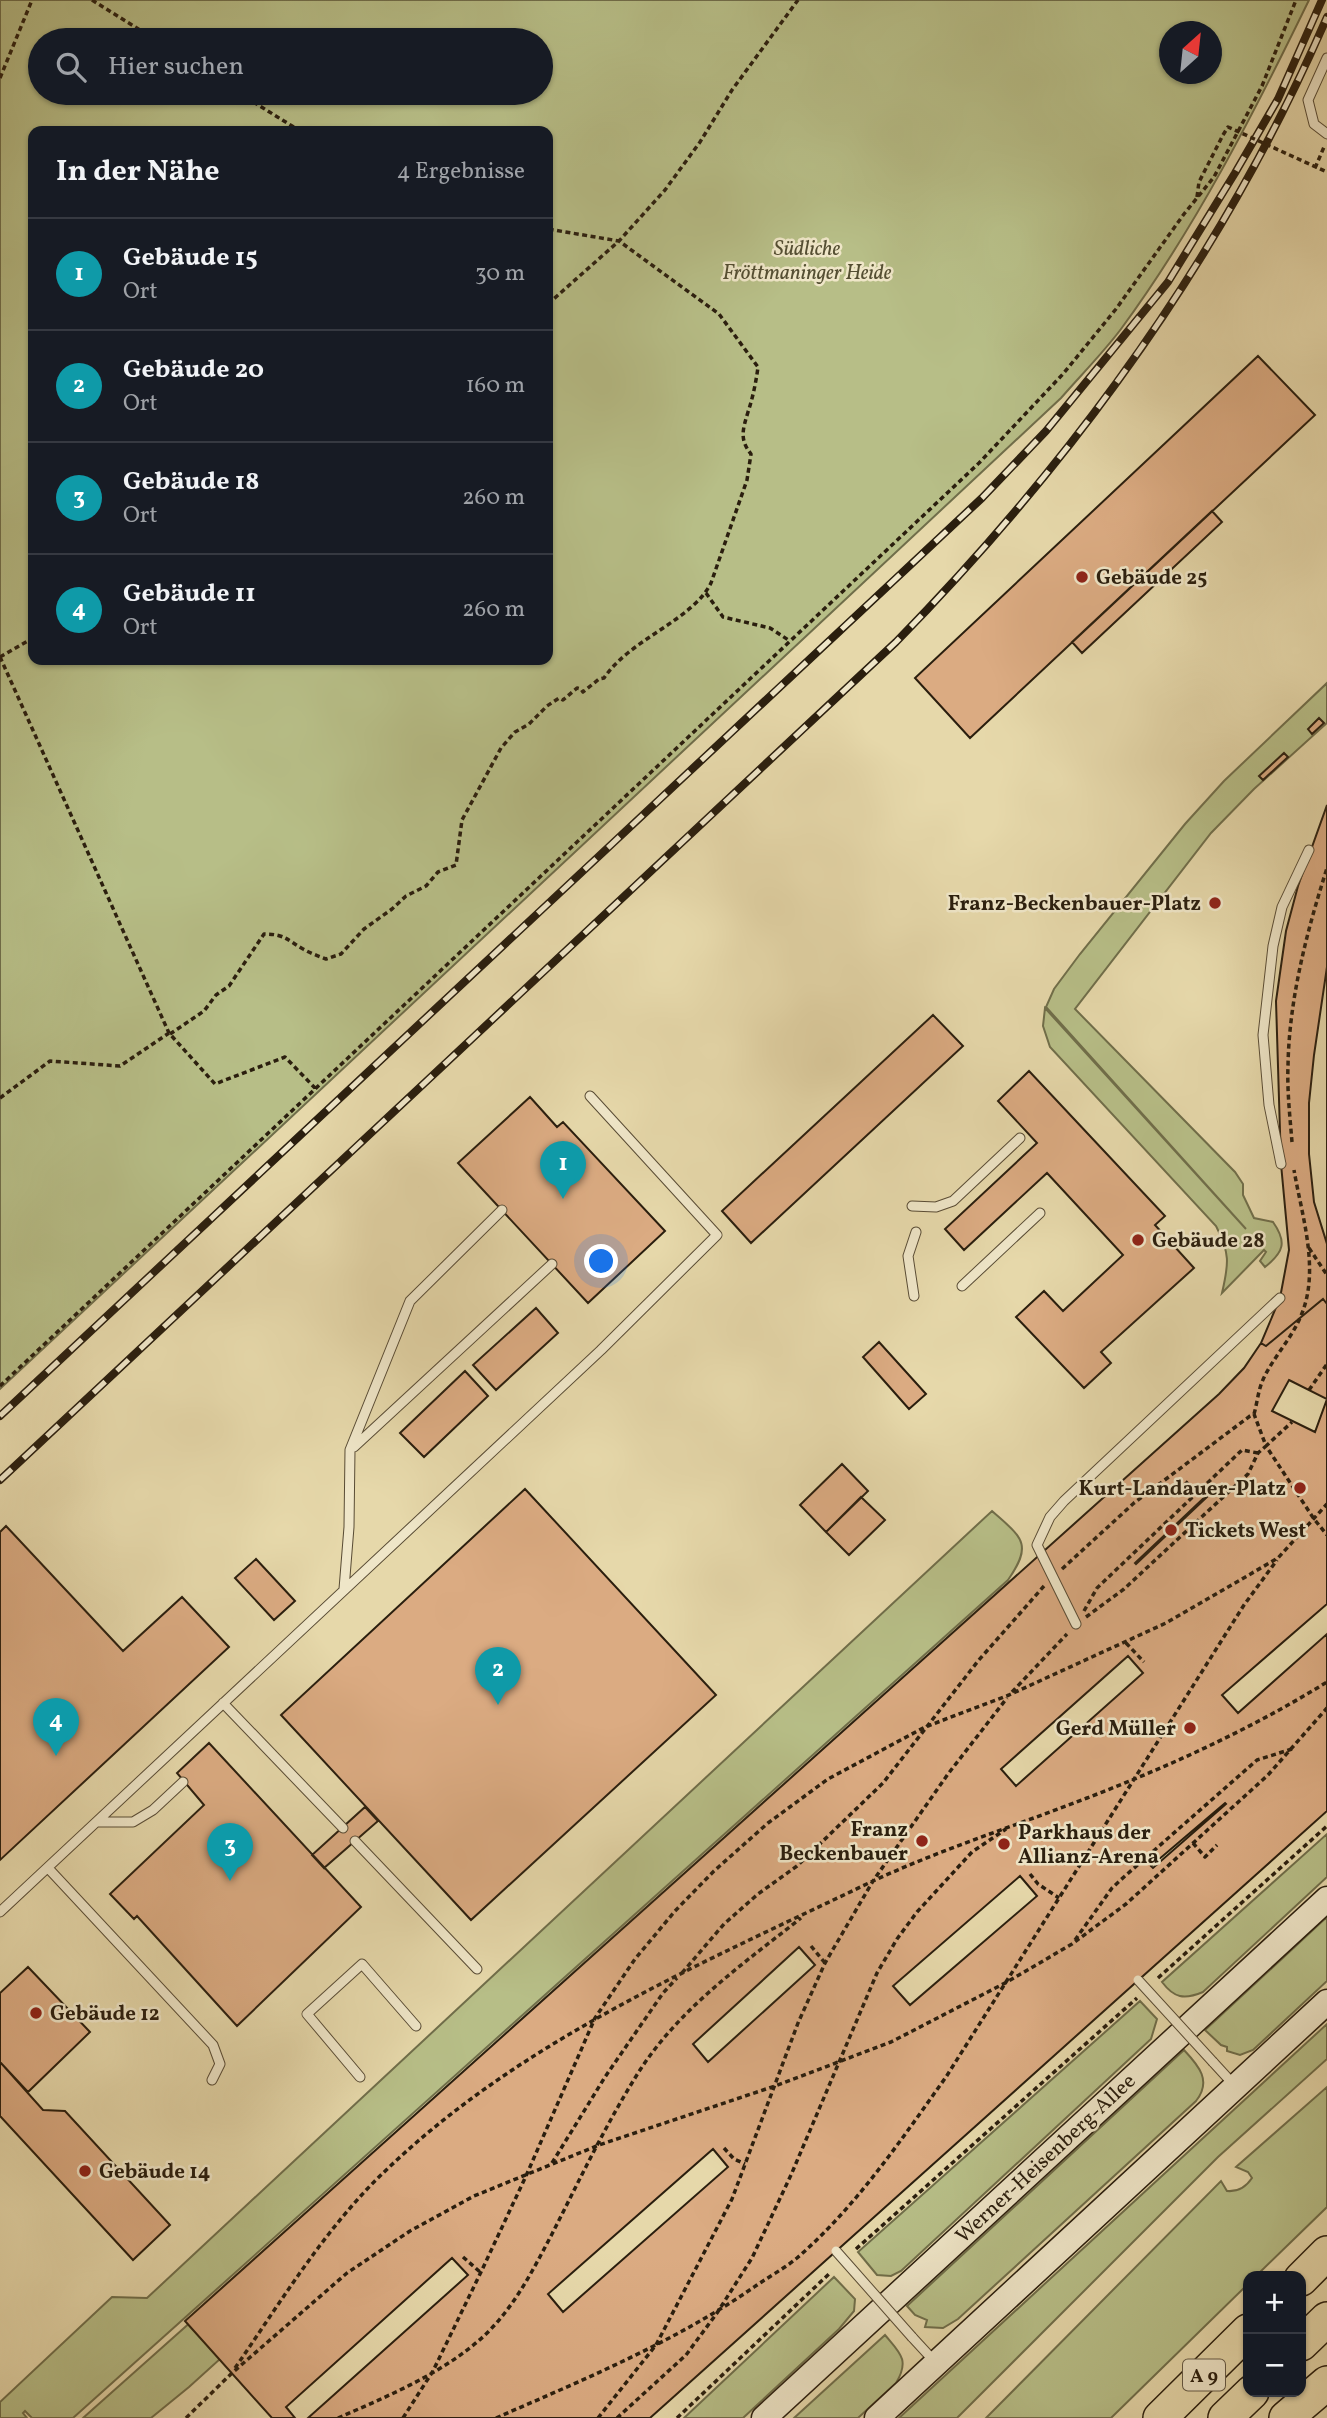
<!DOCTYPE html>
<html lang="de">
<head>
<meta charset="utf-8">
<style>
	body { margin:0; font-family:Vollkorn,serif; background:#242831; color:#f1f3f6 }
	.controls { position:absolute; right:21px; bottom:21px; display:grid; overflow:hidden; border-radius:14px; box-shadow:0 2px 5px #0004 }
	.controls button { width:63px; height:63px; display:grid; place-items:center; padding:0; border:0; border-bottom:2px solid #363941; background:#171b24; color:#f1f3f6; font:35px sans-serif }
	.compass { position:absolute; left:1159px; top:21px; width:63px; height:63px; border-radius:50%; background:#171b24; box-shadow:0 2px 5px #0004; rotate:27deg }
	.you { position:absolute; left:602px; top:1262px; width:24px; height:24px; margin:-18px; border:5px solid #fff; border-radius:50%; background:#1a73e8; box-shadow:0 0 0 10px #1a73e833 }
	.badge { display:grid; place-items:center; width:46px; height:46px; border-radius:50%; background:#0b8043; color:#fff; font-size:23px; font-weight:700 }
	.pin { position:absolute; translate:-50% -58px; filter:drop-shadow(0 2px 4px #0008) }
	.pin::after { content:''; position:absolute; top:37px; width:24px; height:21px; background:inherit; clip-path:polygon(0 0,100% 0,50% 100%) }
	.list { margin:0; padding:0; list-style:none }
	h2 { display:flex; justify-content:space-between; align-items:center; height:91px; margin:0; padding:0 28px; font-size:30px }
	h2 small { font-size:23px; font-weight:400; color:#9ea1a6 }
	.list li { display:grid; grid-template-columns:46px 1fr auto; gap:21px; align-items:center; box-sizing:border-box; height:112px; padding:0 28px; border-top:2px solid #363941 }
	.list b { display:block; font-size:26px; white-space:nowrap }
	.list p { margin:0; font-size:23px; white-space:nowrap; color:#9ea1a6 }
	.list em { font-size:23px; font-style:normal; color:#9ea1a6 }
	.icon { flex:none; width:38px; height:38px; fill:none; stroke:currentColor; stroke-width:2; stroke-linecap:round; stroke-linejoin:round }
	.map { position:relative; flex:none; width:1327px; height:2418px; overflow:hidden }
	.search { position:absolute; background:#171b24; box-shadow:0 2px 5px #0004; left:28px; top:28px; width:525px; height:77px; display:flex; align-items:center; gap:18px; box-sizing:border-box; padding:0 24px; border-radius:38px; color:#9ea1a6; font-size:26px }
	.panel { position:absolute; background:#171b24; box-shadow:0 2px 5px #0004; left:28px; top:126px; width:525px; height:539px; border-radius:14px }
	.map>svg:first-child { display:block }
</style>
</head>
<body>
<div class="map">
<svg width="1327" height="2418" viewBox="0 0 1327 2418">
	<rect width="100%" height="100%" fill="#e6d8aa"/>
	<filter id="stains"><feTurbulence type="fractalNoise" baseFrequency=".00286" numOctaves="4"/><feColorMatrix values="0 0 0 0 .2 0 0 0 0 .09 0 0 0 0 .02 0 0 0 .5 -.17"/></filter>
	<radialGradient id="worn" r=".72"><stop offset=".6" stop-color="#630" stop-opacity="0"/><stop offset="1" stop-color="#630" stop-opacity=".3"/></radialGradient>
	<path fill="#b7be87" stroke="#706e4a" stroke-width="2" fill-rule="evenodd" d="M0,0H1309C1254,113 1196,227 1121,329C1103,353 1081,375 1061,398L0,1389ZM1170,32H1212V74H1170ZM541,40V93H40V40ZM548,131V660H33V131Z
		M1327,683V723L1254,789L1211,833L1075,1009L1235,1172L1243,1184V1195L1254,1218L1273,1222C1287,1242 1284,1252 1265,1267L1260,1261L1266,1252L1264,1250L1222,1293C1229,1263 1230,1253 1216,1226L1050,1047L1043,1026L1045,1008L1246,1229L1046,1007L1054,989L1080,954L1185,824L1224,781Z
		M992,1511C1021,1537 1034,1543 1008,1580L73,2418H32L25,2411L23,2413L27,2418H0V2402L112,2297L147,2298Z
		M1327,1834V1877L1203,1992C1184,2000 1174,1998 1162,1982Z
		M1327,1917V1981L1253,2050L1240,2055L1227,2051V2047L1221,2045L1205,2030Z
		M1140,2001L1157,2019L1151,2039L901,2271L891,2276L877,2275L858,2252Z
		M1327,2024V2059L1218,2157L957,2418H899Z
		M1184,2050C1199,2066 1212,2081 1196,2101L958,2319L943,2328L925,2327L927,2320L915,2315L907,2306Z
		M1327,2087V2207L1256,2276H1248V2284L1111,2418H986L1221,2181L1227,2191C1238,2192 1246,2187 1252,2178L1248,2172L1236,2167Z
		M257,2263L220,2359L189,2387L151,2418H83Z
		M834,2277L855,2299L854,2311L839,2329L743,2418H684Z
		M885,2335C900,2353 910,2360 896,2383L858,2418H794Z"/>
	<path fill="#dbab82" stroke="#2a1e0e" stroke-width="2" fill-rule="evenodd" d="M1258,356L1315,415L970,738L915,678Z
		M1212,511L1222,522L1082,653L1072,642Z
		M1319,718L1324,723L1312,734L1308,729Z
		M1284,753L1288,757L1263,780L1259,776Z
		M1327,805V1304L1323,1299L1266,1346L1261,1343L1280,1298L1289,1250L1281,1164L1276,1001L1286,931L1298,886Z
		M1327,967V1244L1314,1202L1309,1154V1103L1314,1055Z
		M933,1015L963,1046L751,1243L722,1211Z
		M1029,1071L1165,1216L1155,1225L1194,1268L1101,1352L1111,1363L1084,1388L1016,1317L1044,1291L1063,1311L1123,1255L1047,1173L964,1250L945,1229L1037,1143L998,1101Z
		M530,1097L557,1127L563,1122L665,1231L588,1303L458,1163Z
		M1323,1299L1327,1304V1604L1222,1695L1238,1713L1327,1634V1811L650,2418H308L468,2275L452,2258L286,2407L295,2418H272L185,2321L1219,1394L1244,1368L1261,1343L1266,1346ZM1128,1656L1143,1673L1016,1786L1001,1769ZM1020,1876L1037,1896L910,2005L893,1986ZM799,1947L815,1965L708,2062L693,2044ZM713,2149L728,2167L563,2312L548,2294Z
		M536,1308L558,1333L496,1390L473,1365Z
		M879,1342L926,1394L909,1409L863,1357Z
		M465,1371L488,1396L424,1457L400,1433Z
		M1289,1380L1327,1399L1315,1432L1272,1411Z
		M842,1464L868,1491L826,1532L800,1505Z
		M525,1489L716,1695L471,1920L281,1715Z
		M1206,1496L1207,1497L1136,1564L1135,1563Z
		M861,1497L885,1520L849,1555L826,1532Z
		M6,1526L123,1651L182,1597L229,1647L0,1860V1532Z
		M256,1559L295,1601L274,1620L235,1578Z
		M209,1743L361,1907L237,2026L137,1916L134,1919L110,1894L204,1805L177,1773Z
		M1225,1803L1226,1804L1153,1868L1151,1866Z
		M365,1807L378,1821L324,1868L312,1855Z
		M28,1967L90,2032L28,2092L0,2062V1993Z
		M0,2062L43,2110L65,2111L170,2225L133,2260L0,2116Z"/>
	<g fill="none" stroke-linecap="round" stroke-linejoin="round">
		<g stroke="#594c35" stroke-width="11">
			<path id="lane" d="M1327,58L1308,100L1314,124L1327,134
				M1281,1164L1269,1105L1263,1035L1273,946L1282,907L1309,850
				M912,1206L936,1207L953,1201L1020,1138
				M962,1286L1040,1213
				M914,1296L908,1256L916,1232
				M354,1447L552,1264
				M344,1589L349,1527L350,1450L410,1301L502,1210
				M1076,1624L1037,1545L1050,1517L1064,1501L1280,1298
				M223,1703L343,1828
				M97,1822H133L153,1810L183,1782
				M355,1841L477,1969
				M48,1868L213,2045L220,2064L212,2080
				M0,1912L601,1350L717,1235L590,1096
				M1213,2062L1235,2086
				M360,2077L307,2014L362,1964L416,2026
				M912,2337L935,2362"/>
		</g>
		<g stroke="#2a1e0e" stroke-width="27">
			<path id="secondary" d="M764,2418L1327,1899
				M877,2418L1327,2002"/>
		</g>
		<g stroke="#2a1e0e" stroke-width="36">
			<path id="highway" d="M1301,2279L1327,2253
				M1301,2344L1327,2319
				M1160,2418L1248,2331
				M1225,2418L1252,2392
				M1286,2418L1327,2383"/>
		</g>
		<path stroke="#2a1e0e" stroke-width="3.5" stroke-dasharray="5 3.5" stroke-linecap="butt" d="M92,0L156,40
			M0,78L32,0
			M239,93L300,131
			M1315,168L1324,147
			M1197,197L1199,182L1223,135
			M548,304L619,241L665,190L700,142L732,90L798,0
			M706,593L723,617L770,628L790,641
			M0,657L169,1033
			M0,657L33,638
			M170,1034L204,1011L216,995L229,986L264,934C285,934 287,940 303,949C310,953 318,956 326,959L341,954L364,929L392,909L406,896L426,886L438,872L456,865L462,820L501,748L515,732L529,724L547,706L559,698L563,700L577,688L581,689L583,692L599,679L604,678C630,639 693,620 711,583L747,480L751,454C739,439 743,429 748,412C753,397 756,382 758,367L719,314L619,241L548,229
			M0,1098L50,1061L120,1066L169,1033L215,1084L285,1057L315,1088
			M1292,1142C1290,1117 1287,1091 1288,1066C1289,999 1307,931 1327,868
			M1309,1248L1327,1275
			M0,1386L979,463L1063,374L1116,309L1184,214L1214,177L1262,86L1296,0
			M1309,1390L1327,1364
			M1254,1414C1257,1404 1258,1392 1262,1382C1271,1360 1290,1341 1300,1318C1321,1272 1302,1217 1294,1170
			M1174,1493L1185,1481L1197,1493
			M1062,1569L1134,1503L1250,1416L1254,1414L1266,1446L1292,1422
			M1084,1611L1097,1588L1242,1450L1258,1453
			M1086,1617L1124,1589L1248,1474L1258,1453L1266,1446L1314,1519L1327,1535
			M1126,1643L1144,1662
			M1012,1692L1067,1634
			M1193,1843L1205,1857L1217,1845
			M1030,1874L1038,1884L1059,1898
			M1075,1940L1112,1888L1125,1876L1257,1760L1292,1749
			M811,1946L825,1963
			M682,1973L724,1924L758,1894L797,1866L883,1783L978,1661L1044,1586
			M1158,1978L1327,1826
			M724,2148L734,2159L745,2164
			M552,2163L605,2077L663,1993L677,1978
			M856,2249L1137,1998
			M463,2257L480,2272
			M235,2368C278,2306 318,2240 371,2185C510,2044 697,1966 873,1881C942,1849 1015,1826 1087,1798C1170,1766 1251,1729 1327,1682
			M186,2418L232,2373L347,2273L410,2231L474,2196L599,2145L775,2086L891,2042L1007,1982L1072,1944L1126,1904L1268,1775L1327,1708
			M338,2418C388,2396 444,2373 485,2335C515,2306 533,2270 552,2234C580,2179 607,2122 640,2070C681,2007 743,1964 801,1918
			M403,2418L433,2371L481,2272L526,2176L595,2018L635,1959L675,1911L714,1871L768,1823L828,1779L925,1727L1009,1695L1166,1623L1278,1558L1327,1504
			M496,2418C585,2379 677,2341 757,2285C770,2276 785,2268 797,2258C856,2207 901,2140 946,2077L1244,1605L1277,1560
			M598,2418L656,2345L732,2199L798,2023L825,1963L873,1881L948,1774L1007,1698
			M617,2418L686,2355L717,2313L752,2258L791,2175L877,1973L897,1939L917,1912L972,1852L1006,1829
			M677,2418L831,2272"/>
		<use href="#lane" stroke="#efe6c8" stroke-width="9"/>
		<use href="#secondary" stroke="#efe6c8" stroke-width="24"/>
		<use href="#highway" stroke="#e6d8aa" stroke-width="33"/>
		<g stroke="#2a1e0e" stroke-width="8">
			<path id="rail" d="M0,1416L982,498L1046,431L1168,282L1235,173L1278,99L1322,0
				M0,1480L896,642C1074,460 1226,251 1327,17"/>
		</g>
		<use href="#rail" stroke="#efe6c8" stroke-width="5" stroke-dasharray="16" stroke-linecap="butt"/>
		<g stroke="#594c35" stroke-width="11" stroke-linecap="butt">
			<path id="lane-bridge" d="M1138,1980L1213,2062
				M836,2251L912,2337"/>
		</g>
		<path stroke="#2a1e0e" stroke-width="3.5" stroke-dasharray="5 3.5" stroke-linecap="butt" d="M1223,135L1228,127L1327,172"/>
		<use href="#lane-bridge" stroke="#efe6c8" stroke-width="9"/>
	</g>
	<g fill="#8f2418" stroke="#efe6c8" stroke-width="2.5">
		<circle cx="1082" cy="577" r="7"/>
		<circle cx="1215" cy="903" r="7"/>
		<circle cx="1138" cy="1240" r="7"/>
		<circle cx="1300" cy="1488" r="7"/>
		<circle cx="1171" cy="1530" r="7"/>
		<circle cx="1190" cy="1728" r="7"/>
		<circle cx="922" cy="1841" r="7"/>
		<circle cx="1004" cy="1844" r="7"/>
		<circle cx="36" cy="2013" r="7"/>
		<circle cx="85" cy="2171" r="7"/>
	</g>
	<g text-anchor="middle" stroke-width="5" stroke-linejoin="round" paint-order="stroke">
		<rect fill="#efe6c8" stroke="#655a46" stroke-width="2" x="1183" y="2359.5" width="42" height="31" rx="5"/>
		<g font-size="19" font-weight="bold" fill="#2a1e0e">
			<text x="1204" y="2382">A 9</text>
		</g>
		<g font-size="21" font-style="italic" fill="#544e32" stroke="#efe6c8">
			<text x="807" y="255">Südliche<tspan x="807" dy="24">Fröttmaninger Heide</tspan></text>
		</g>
		<g font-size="21" font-weight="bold" fill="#2a1e0e" stroke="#efe6c8" text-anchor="start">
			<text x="1096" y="584">Gebäude 25</text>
			<text x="1201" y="910" text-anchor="end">Franz-Beckenbauer-Platz</text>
			<text x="1152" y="1247">Gebäude 28</text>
			<text x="1286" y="1495" text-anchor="end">Kurt-Landauer-Platz</text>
			<text x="1185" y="1537">Tickets West</text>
			<text x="1176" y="1735" text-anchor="end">Gerd Müller</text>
			<text x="908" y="1836" text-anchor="end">Franz<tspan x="908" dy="24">Beckenbauer</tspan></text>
			<text x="1018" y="1839">Parkhaus der<tspan x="1018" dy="24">Allianz-Arena</tspan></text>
			<text x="50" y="2020">Gebäude 12</text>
			<text x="99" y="2178">Gebäude 14</text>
		</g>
		<g font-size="21" fill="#2a1e0e" stroke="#efe6c8">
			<text transform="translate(1045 2158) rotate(-43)" y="7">Werner-Heisenberg-Allee</text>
		</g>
	</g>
	<rect width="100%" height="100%" filter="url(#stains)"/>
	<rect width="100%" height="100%" fill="url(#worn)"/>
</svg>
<div class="controls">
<button>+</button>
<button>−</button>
</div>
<svg class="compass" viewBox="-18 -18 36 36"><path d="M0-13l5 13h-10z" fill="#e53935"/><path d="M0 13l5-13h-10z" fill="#9ea1a6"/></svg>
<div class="you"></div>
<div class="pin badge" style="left:563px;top:1199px;background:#0f9aa8">1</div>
<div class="pin badge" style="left:498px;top:1705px;background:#0f9aa8">2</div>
<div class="pin badge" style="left:230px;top:1881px;background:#0f9aa8">3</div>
<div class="pin badge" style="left:56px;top:1756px;background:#0f9aa8">4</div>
<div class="search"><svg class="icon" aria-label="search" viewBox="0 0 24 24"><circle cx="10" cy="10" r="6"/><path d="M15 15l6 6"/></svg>Hier suchen</div>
<section class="panel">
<h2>In der Nähe<small>4 Ergebnisse</small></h2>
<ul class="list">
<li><span class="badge" style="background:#0f9aa8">1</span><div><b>Gebäude 15</b><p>Ort</p></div><em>30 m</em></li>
<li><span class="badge" style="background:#0f9aa8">2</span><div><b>Gebäude 20</b><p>Ort</p></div><em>160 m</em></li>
<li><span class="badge" style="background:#0f9aa8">3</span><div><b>Gebäude 18</b><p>Ort</p></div><em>260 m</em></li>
<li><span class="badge" style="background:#0f9aa8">4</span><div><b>Gebäude 11</b><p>Ort</p></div><em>260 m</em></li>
</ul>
</section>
</div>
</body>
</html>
